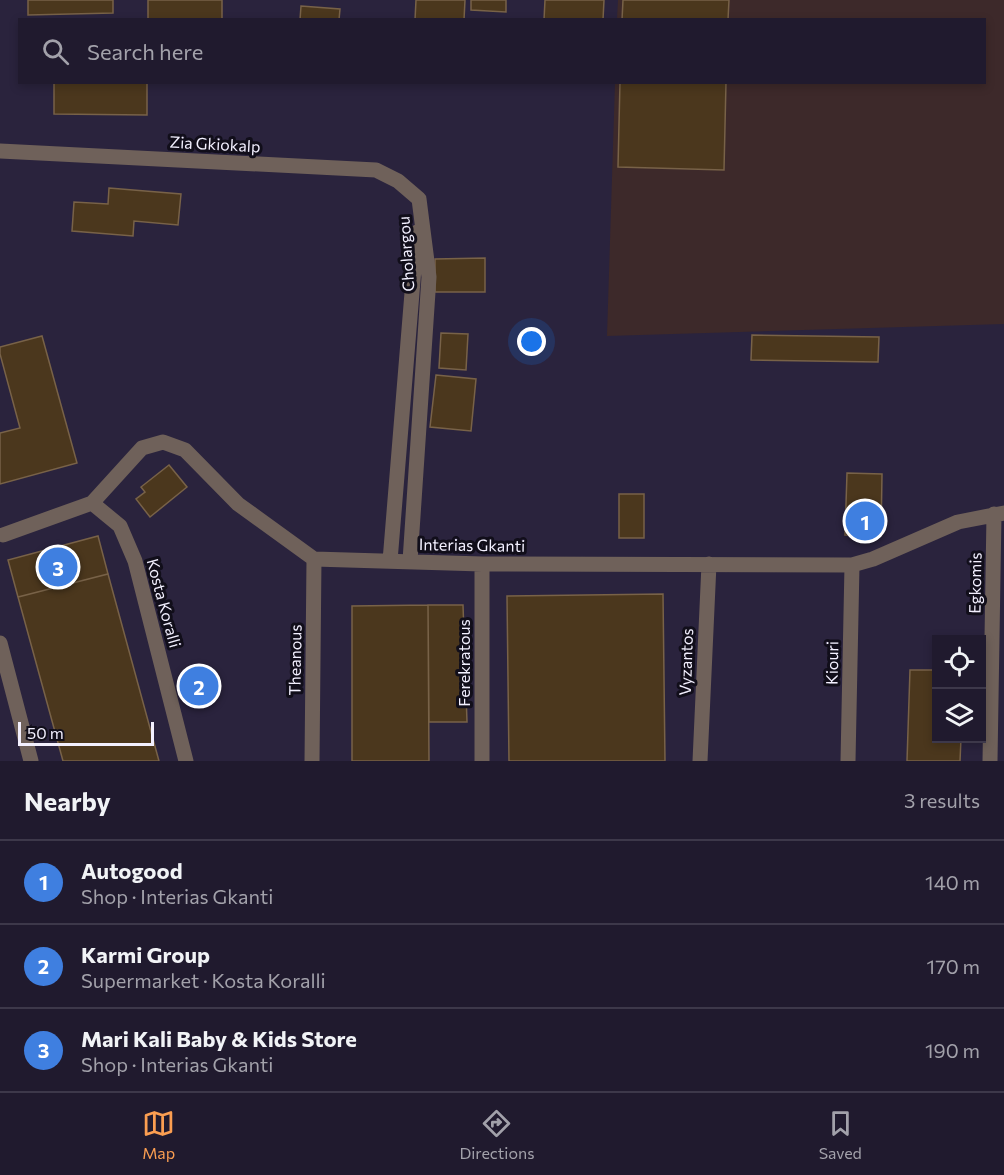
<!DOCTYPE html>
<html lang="en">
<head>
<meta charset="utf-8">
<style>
	body { margin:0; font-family:Commissioner,sans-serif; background:#2d273a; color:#f1f3f6 }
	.controls { position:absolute; right:18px; bottom:18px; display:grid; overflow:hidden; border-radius:0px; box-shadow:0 3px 9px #0003 }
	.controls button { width:54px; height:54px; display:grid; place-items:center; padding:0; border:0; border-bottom:2px solid #3d384a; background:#201a2e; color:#f1f3f6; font:30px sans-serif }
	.scale { position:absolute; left:18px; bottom:15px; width:136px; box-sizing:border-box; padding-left:6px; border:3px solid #f3f0ff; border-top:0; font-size:16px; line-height:21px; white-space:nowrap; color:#f3f0ff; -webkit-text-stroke:4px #110e1a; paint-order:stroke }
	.you { position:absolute; left:532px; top:342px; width:21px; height:21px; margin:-15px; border:4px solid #fff; border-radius:50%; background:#1a73e8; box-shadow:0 0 0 9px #1a73e833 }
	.badge { display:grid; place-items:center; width:39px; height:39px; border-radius:50%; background:#fb9e51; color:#fff; font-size:20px; font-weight:700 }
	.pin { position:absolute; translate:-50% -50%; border:3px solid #fff; box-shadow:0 2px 6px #0006 }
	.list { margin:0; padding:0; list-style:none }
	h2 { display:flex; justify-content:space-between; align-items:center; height:78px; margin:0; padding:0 24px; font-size:26px }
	h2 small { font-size:20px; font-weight:400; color:#a2a1aa }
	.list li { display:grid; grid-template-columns:39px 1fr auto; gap:18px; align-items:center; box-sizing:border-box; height:84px; padding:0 24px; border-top:2px solid #3d384a }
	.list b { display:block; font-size:22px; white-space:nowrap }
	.list p { margin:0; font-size:20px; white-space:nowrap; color:#a2a1aa }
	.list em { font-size:20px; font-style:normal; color:#a2a1aa }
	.icon { flex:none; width:33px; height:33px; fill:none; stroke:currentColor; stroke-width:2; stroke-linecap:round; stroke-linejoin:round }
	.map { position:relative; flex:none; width:1004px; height:761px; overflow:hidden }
	.search { position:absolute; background:#201a2e; box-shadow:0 3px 9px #0003; left:18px; right:18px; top:18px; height:66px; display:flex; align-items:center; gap:15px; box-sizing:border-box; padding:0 21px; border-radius:0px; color:#a2a1aa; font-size:22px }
	.sheet { height:330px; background:#201a2e }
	nav { display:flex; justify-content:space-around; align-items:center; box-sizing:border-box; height:84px; border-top:2px solid #3d384a; background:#201a2e; font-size:16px; color:#a2a1aa }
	nav a { display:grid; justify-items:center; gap:3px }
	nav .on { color:#fb9e51 }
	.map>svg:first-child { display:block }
</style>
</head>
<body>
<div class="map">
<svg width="1004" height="761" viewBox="0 0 1004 761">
	<rect width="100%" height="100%" fill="#2a233d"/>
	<path fill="#3d292a" d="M618,0H1004V324L607,336L615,83L984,82V20L617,19Z"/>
	<path fill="#4b371d" stroke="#786248" stroke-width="1.5" d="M28,0H113V13L28,15Z
		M148,0H222V20L148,19Z
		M416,0H465L464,20H415Z
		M471,0H506V12L471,10Z
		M545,0H604L603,20H544Z
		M623,0H729L728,20H622Z
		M301,6L340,9L339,20H300Z
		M54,82H147V115L54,114Z
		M620,82H726L724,170L618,167Z
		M109,188L181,194L178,225L134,221L133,236L72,231L74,202L108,204Z
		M485,258V292H435V259Z
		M441,333L468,334L466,370L439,368Z
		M752,335L879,337L878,362L751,360Z
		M42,336L77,463L0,484V433L20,428L0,354V347Z
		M436,375L476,379L471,431L430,427Z
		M169,465L187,487L150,517L136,499L145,492L141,487Z
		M847,473L882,474L881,536L845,535Z
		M619,494H644V538H619Z
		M98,536L108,574L18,597L8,560Z
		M108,574L159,761H63L18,597Z
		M663,594L665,761H509L507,596Z
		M428,605L429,761H352V606Z
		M428,605H463L467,722H429Z
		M910,670H936V738H961L960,761H907Z"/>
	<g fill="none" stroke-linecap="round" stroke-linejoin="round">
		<path stroke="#6f615a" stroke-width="15" d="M0,151L376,170L398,181L419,199
			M92,503L120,526L135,561L186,761
			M3,535L92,503L142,448L163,442L185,450L238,504L314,559L482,564L852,565L873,559L958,522L1004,513
			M390,561L417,232
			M410,561L429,277L419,199
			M0,643L31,761
			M312,761L314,559
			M482,761V564
			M700,761L709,564
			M848,761L852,565
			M990,761L994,514"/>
	</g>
	<g text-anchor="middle" stroke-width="6" stroke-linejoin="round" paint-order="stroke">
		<g font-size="16" fill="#f3f0ff" stroke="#110e1a">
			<text transform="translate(215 144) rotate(3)" y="6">Zia Gkiokalp</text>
			<text transform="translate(406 254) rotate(-94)" y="6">Cholargou</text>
			<text transform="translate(472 545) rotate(1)" y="6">Interias Gkanti</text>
			<text transform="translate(975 583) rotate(-89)" y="6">Egkomis</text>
			<text transform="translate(164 603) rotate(75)" y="6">Kosta Koralli</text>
			<text transform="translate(295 660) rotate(-89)" y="6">Theanous</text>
			<text transform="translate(686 662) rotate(-88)" y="6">Vyzantos</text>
			<text transform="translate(464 663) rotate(-90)" y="6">Ferekratous</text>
			<text transform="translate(832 663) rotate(-89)" y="6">Kiouri</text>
		</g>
	</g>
</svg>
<div class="controls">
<button><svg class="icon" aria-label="locate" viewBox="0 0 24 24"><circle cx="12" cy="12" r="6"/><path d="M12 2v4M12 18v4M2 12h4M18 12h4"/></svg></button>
<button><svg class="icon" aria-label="layers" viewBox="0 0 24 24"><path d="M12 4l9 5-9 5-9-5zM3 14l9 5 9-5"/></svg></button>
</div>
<div class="scale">50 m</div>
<div class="you"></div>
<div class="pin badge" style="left:865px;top:521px;background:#3f7fe0">1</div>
<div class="pin badge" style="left:199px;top:686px;background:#3f7fe0">2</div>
<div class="pin badge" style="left:58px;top:567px;background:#3f7fe0">3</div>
<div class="search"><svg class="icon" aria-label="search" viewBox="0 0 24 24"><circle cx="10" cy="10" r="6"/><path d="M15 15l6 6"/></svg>Search here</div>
</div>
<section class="sheet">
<h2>Nearby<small>3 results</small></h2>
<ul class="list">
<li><span class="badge" style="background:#3f7fe0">1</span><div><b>Autogood</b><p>Shop · Interias Gkanti</p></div><em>140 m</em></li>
<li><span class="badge" style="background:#3f7fe0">2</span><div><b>Karmi Group</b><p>Supermarket · Kosta Koralli</p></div><em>170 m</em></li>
<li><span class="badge" style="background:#3f7fe0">3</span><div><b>Mari Kali Baby &amp; Kids Store</b><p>Shop · Interias Gkanti</p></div><em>190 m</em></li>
</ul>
</section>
<nav>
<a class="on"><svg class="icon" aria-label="map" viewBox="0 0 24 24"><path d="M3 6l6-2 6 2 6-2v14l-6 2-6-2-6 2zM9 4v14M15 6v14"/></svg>Map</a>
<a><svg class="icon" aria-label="directions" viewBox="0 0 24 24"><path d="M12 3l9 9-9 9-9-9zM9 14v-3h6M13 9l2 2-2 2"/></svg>Directions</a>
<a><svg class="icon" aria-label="saved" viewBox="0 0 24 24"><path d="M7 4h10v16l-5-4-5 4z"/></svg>Saved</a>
</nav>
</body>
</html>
